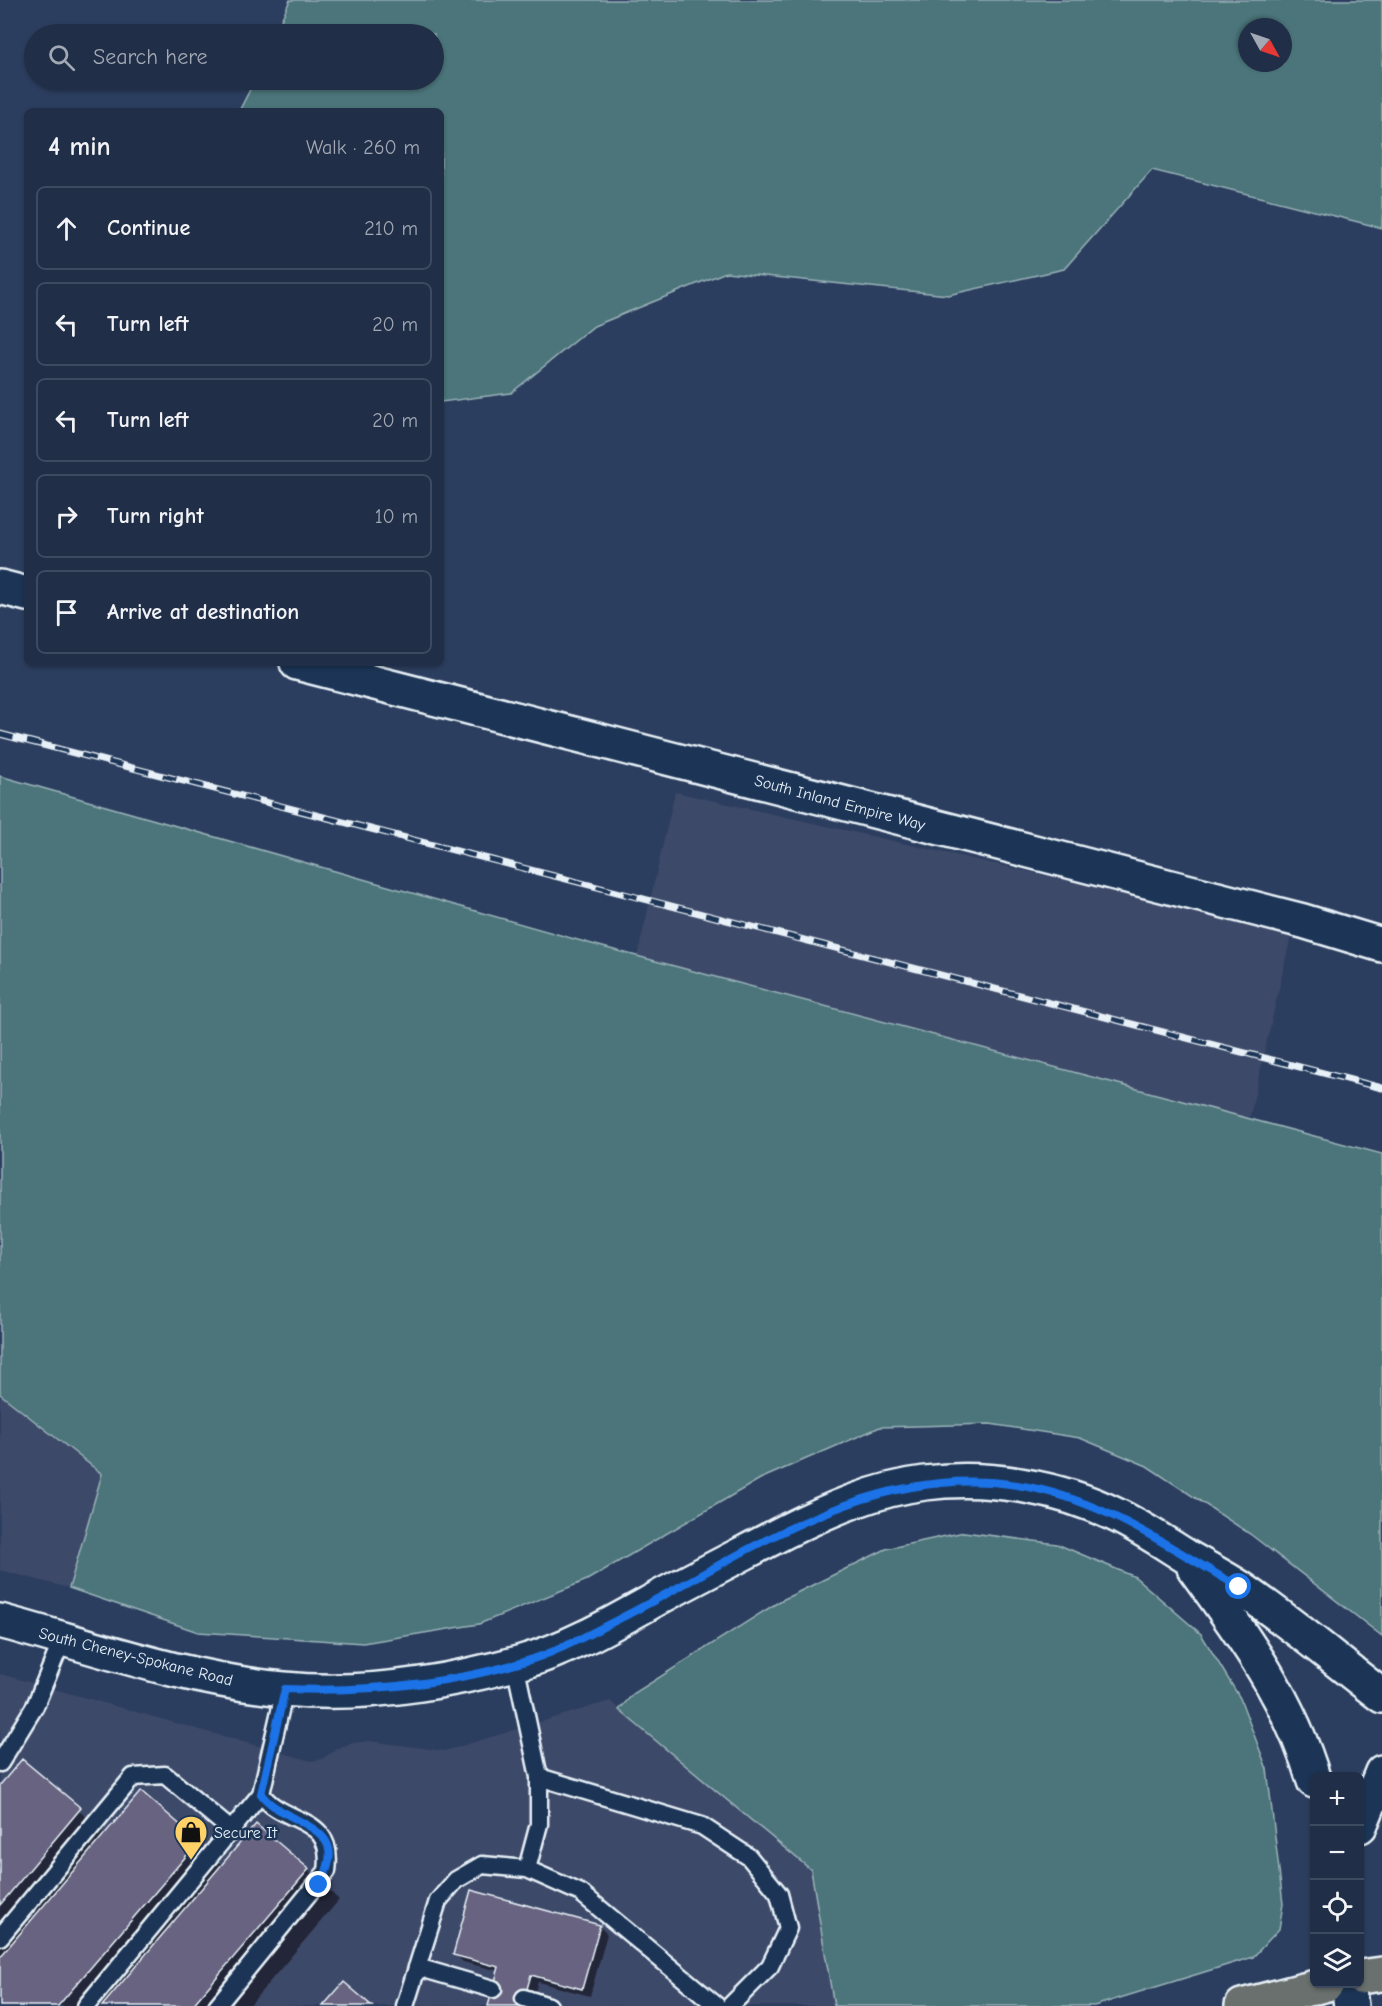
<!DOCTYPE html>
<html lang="en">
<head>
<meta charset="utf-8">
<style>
	body { margin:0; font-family:"Comic Neue",sans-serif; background:#29364e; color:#f1f3f6 }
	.controls { position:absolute; right:18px; bottom:18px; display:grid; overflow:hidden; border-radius:9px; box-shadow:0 2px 4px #0004 }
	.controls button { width:54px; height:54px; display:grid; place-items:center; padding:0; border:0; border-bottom:2px solid #3e4a60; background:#212e47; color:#f1f3f6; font:30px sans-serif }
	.compass { position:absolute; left:1238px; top:18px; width:54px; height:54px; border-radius:50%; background:#212e47; box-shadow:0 2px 4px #0004; rotate:130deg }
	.stop { position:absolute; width:18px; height:18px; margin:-14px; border:4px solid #1a73e8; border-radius:50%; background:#fff }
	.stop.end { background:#1a73e8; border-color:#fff; box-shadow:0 2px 6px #0008 }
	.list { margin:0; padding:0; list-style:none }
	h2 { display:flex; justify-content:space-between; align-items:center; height:78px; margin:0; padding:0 24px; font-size:26px }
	h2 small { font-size:20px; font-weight:400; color:#a2a8b4 }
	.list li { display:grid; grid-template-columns:39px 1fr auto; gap:18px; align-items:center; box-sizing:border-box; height:84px; margin:0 12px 12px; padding:0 12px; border:2px solid #3e4a60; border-radius:9px }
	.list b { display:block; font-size:22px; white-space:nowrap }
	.list em { font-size:20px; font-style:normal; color:#a2a8b4 }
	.icon { flex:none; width:33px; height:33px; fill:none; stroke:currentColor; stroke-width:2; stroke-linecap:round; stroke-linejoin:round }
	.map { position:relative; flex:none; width:1382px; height:2006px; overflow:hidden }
	.search { position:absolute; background:#212e47; box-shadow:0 2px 4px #0004; left:24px; top:24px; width:420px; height:66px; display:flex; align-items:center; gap:15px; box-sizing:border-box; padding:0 21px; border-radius:33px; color:#a2a8b4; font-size:22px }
	.panel { position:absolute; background:#212e47; box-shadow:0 2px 4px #0004; left:24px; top:108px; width:420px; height:558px; border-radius:9px }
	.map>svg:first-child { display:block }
</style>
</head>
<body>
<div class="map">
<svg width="1382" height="2006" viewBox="0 0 1382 2006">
	<rect width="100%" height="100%" fill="#2c3e5f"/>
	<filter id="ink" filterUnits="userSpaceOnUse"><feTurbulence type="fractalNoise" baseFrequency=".0167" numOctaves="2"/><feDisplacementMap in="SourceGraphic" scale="12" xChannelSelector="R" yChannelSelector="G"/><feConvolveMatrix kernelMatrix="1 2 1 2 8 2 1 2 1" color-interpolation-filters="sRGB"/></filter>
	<g filter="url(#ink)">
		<path fill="#3e4969" d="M675,792L1292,931L1245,1137L628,997Z
			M0,1394L102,1473L69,1588L0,1570Z
			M0,1674L311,1761L322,1759L337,1749L353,1743L369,1741L445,1751L610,1701L812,1870L834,2006H0Z"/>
		<path fill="#4c757a" stroke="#9ab3b9" stroke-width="1.5" fill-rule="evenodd" d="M290,0H1382V228L1152,170L1064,269L948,295L726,272L594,326L511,393L441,402V111H239L255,80H434V34H275ZM1247,27H1283V63H1247Z
			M0,776L599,946L1382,1154V1636L1250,1534L1147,1466L1080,1438L990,1424L880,1427L760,1479L587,1580L479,1624L363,1643L198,1632L69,1588L102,1474L0,1394Z
			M964,1532L1057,1544L1135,1577L1201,1634L1240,1698L1267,1769L1283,1904L1279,1929L1253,1957L1094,2006H834L811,1870L619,1710L633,1694L780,1601L886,1549Z"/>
		<path fill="#0007" d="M23,1761L106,1835L198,1842L223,1866L308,1870L339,1900L249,2006H0V1788Z
			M599,1926L607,1934L590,1996L538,1982L531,2006H490L499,1971L463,1962L455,1954Z"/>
		<path fill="#676380" stroke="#e8f1f8" stroke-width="1.5" d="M22,1759L81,1808L0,1905V1785Z
			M141,1791L199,1841L58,2006H0V1957Z
			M256,1824L309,1869L192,2006H102Z
			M471,1890L600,1925L582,1989L531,1975L522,2006H488L499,1967L453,1955Z
			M344,1982L372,2006H323Z"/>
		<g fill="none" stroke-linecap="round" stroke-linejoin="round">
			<g stroke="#e8f1f8" stroke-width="21">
				<path id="service" d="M515,1664L539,1777V1824L527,1869
					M0,1763L35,1706L63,1638
					M539,1777L702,1826L749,1857L779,1894L788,1928L770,1966L730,2006
					M0,1937L133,1777L165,1775L232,1831
					M417,1967L493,1989
					M524,1998L549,2006
					M86,2006L261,1794
					M217,2006L327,1871C335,1813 285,1827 261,1794L285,1689
					M405,2006L438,1901L456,1880L482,1865L527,1869L581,1893L717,2006"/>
			</g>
			<g stroke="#e8f1f8" stroke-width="38">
				<path id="minor" d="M0,587L27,594
					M297,663L1303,921L1382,945"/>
			</g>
			<g stroke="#e8f1f8" stroke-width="38">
				<path id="secondary" d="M1194,1568C1243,1635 1291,1701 1314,1781
					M0,1621C93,1646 187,1680 284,1689C363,1697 446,1683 522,1662C569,1649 615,1622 658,1598C699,1576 742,1554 784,1532C828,1510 876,1489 925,1483C988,1475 1059,1487 1116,1515C1141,1527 1163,1542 1187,1557C1204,1567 1222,1576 1239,1587C1288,1620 1335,1660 1382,1696
					M1360,1826L1382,1772
					M1348,1984L1351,2006"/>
			</g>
			<g stroke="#e8f1f8" stroke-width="38">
				<path id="trunk" d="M1360,1977L1382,1974
					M1242,2006L1327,1984"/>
			</g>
			<use href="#service" stroke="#1d3557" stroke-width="16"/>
			<use href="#minor" stroke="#1d3557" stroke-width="33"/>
			<use href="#secondary" stroke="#1d3557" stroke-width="33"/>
			<use href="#trunk" stroke="#6b706d" stroke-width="33"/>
			<g stroke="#e8f1f8" stroke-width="7">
				<path id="rail" d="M0,734L1382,1088"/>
			</g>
			<use href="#rail" stroke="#1d3557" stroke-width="4.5" stroke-dasharray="14" stroke-linecap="butt"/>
		</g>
	</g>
	<g fill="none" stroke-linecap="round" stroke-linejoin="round" filter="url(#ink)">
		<path stroke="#1a73e8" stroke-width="8" d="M319,1885C357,1824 284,1826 261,1794L285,1689C365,1692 446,1685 523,1662C556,1653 587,1635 617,1620C744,1556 867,1462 1017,1485C1101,1498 1167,1546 1239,1587"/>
	</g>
	<defs>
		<g id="shop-pin" transform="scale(1.725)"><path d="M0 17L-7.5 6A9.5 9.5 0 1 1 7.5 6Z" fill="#ffd166" stroke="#1d3557"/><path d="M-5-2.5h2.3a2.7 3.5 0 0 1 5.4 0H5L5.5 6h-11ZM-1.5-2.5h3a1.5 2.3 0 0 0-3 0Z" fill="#111"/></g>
	</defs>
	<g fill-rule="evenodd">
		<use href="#shop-pin" x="191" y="1832"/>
	</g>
	<g text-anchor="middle" stroke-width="5" stroke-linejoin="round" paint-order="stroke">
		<g font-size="16" fill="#e8f1f8" stroke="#1d3557">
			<text transform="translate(840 802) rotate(15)" y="6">South Inland Empire Way</text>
			<text transform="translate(136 1656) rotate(14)" y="6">South Cheney-Spokane Road</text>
		</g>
		<g font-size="16" fill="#e8f1f8" stroke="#1d3557" text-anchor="start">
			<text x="214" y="1838">Secure It</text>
		</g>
	</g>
</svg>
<div class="controls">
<button>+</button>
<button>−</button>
<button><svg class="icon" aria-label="locate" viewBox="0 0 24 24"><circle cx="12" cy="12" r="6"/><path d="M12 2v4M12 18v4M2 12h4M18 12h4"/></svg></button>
<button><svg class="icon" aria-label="layers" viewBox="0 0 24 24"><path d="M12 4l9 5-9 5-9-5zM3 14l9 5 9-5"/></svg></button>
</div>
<svg class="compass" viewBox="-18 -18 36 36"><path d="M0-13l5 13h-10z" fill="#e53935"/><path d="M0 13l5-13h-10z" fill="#a2a8b4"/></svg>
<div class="stop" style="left:1239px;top:1587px"></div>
<div class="stop end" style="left:319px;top:1885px"></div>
<div class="search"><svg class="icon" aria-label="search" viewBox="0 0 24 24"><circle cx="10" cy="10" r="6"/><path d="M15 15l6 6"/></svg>Search here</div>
<section class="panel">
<h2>4 min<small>Walk · 260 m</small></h2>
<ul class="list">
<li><svg class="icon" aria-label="ahead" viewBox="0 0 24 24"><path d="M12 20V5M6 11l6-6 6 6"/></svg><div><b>Continue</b></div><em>210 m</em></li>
<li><svg class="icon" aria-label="left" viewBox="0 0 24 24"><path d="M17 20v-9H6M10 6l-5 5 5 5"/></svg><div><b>Turn left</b></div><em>20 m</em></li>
<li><svg class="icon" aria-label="left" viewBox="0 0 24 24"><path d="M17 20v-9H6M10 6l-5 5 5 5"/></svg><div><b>Turn left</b></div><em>20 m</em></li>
<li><svg class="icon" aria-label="right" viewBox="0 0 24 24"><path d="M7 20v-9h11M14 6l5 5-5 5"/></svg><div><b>Turn right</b></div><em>10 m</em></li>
<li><svg class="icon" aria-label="arrive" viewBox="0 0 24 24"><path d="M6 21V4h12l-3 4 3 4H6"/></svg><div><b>Arrive at destination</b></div></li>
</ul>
</section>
</div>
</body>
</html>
